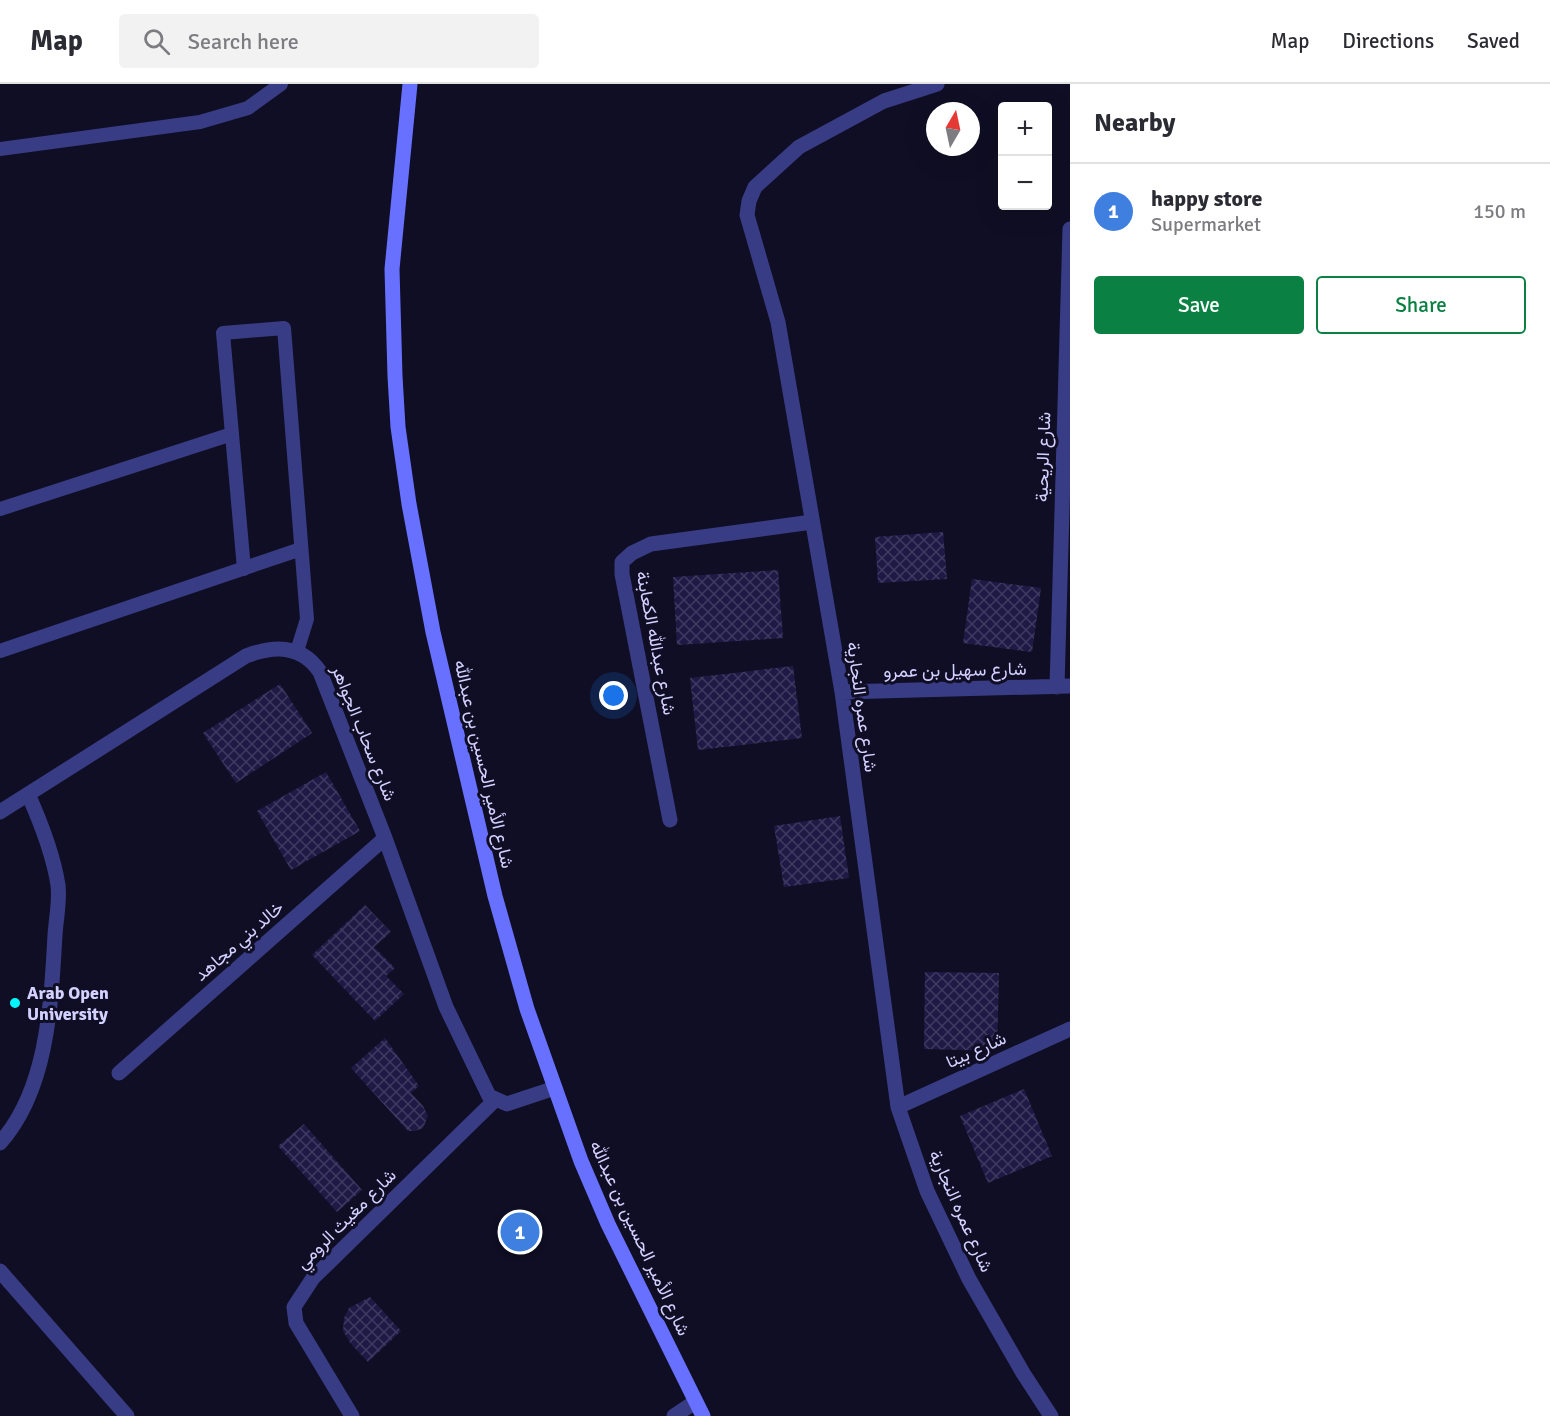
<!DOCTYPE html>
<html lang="en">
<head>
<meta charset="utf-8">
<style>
	body { margin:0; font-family:Signika,Vazirmatn,sans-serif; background:#f2f2f3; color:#2b2b33 }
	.controls { position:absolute; right:18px; top:18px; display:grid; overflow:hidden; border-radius:6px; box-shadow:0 6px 24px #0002 }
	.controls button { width:54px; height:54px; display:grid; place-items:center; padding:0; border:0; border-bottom:2px solid #e1e1e2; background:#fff; color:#2b2b33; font:30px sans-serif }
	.compass { position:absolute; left:926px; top:18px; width:54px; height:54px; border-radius:50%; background:#fff; box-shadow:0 6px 24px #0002; rotate:9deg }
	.you { position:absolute; left:614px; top:612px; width:21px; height:21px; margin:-15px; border:4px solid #fff; border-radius:50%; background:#1a73e8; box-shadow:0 0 0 9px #1a73e833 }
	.badge { display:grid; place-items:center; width:39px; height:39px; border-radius:50%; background:#0b8043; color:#fff; font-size:20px; font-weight:700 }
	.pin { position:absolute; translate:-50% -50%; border:3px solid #fff; box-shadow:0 2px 6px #0006 }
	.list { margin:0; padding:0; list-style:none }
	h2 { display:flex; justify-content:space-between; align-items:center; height:78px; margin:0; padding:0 24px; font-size:26px }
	h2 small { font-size:20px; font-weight:400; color:#7c7c81 }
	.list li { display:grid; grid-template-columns:39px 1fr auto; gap:18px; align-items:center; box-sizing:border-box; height:96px; padding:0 24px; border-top:2px solid #e1e1e2 }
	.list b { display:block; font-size:22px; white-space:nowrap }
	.list p { margin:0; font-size:20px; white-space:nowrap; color:#7c7c81 }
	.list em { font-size:20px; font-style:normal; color:#7c7c81 }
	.actions { display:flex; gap:12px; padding:18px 24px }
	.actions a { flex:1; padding:14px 0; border:2px solid #0b8043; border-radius:6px; text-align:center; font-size:21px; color:#0b8043 }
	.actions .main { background:#0b8043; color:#fff }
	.icon { flex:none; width:33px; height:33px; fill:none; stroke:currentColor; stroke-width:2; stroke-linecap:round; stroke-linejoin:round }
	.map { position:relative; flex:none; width:1070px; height:1332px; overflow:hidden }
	header { display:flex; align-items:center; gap:36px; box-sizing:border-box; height:84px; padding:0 30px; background:#fff; border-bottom:2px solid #e1e1e2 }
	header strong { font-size:28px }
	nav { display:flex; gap:33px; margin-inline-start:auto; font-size:21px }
	.search { width:420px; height:54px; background:#f2f2f3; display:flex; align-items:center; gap:15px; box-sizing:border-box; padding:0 21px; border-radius:6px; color:#7c7c81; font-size:22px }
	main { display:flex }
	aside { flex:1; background:#fff }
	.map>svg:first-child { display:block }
</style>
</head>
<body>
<header>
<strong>Map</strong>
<div class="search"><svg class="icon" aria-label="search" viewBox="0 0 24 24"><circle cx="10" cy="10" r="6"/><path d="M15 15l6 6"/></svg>Search here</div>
<nav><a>Map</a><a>Directions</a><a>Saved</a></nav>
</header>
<main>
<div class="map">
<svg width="1070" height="1332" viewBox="0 0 1070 1332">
	<defs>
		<pattern id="building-cross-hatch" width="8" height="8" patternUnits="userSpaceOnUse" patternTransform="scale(1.5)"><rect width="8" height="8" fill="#1f1a45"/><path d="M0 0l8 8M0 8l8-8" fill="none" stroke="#3f3a61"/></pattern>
	</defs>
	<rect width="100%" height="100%" fill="#100e24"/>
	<path fill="url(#building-cross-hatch)" d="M943,448L947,495L878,499L875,453Z
		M778,486L783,554L677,561L673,493Z
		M972,495L1041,504L1032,568L963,559Z
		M793,582L802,654L698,666L690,594Z
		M280,600L312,649L236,699L203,649Z
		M326,688L360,747L291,786L257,727Z
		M840,732L849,794L784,803L774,742Z
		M365,821L391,848L374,863L395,884L386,892L404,910L375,937L312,871Z
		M925,888L999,889L997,967L924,965Z
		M385,954L419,1002L411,1009L423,1022L428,1032L423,1044L415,1047H408L351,984Z
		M1024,1005L1052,1072L988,1099L960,1032Z
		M304,1040L362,1106L337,1128L278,1062Z
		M370,1213L401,1247L368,1278L351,1260L343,1247L344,1234L349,1224Z"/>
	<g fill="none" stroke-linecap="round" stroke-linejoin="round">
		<path stroke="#383c84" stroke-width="14" d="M0,65L200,38L248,24L281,0
			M0,425L232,350
			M244,485L223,249L284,244L307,535L297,567
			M0,567L301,465"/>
		<path stroke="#383c84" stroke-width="15" d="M937,0L884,17L799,63L755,103L749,117L747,131L778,238L842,608L898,1023L927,1107L969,1195L1023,1289L1051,1332
			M1057,603L1070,145
			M842,608L1070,602
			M0,728L246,572C275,561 302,561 320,588L385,754L446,923L489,1012L507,1020L555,1004
			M670,736L622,490V478L632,469L651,460L812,438
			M119,989L385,754
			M898,1023L1070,945
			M0,1059C48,1005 51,920 55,851C56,835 60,817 58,801C53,769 41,739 28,710
			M0,1187L127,1332
			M352,1332L296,1239L294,1223L313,1194L494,1017
			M674,1332L695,1318"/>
		<path stroke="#6871ff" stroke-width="15" d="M410,0L392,185L395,292L398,343L409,420L433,548L495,812L527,925L581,1077L608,1140L703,1332"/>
	</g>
	<circle fill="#00f8fc" stroke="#100e24" stroke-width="2" cx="15" cy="919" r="6"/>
	<g text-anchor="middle" stroke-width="6" stroke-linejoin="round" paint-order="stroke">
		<g font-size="18" fill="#d2d1ff" stroke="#100e24">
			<text transform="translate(1043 373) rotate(-88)" y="6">شارع الريحية</text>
			<text transform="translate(656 559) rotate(79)" y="6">شارع عبدالله الكعابنة</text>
			<text transform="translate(955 586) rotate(-1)" y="6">شارع سهيل بن عمرو</text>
			<text transform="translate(862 623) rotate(82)" y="6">شارع عمره النجارية</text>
			<text transform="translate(364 649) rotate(68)" y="6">شارع سحاب الجواهر</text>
			<text transform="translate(484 680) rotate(77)" y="6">شارع الأمير الحسين بن عبدالله</text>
			<text transform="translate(239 857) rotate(-41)" y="6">خالد بني مجاهد</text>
			<text transform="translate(976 966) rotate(-24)" y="6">شارع بيتا</text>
			<text transform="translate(961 1127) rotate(66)" y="6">شارع عمره النجارية</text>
			<text transform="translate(346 1135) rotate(-45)" y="6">شارع مغيث الرومي</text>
			<text transform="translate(640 1154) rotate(65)" y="6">شارع الأمير الحسين بن عبدالله</text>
		</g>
		<g font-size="18" font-weight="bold" fill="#d2d1ff" stroke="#100e24" text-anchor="start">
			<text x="27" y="915">Arab Open<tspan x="27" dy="21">University</tspan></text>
		</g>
	</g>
</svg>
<div class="controls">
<button>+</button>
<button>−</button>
</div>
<svg class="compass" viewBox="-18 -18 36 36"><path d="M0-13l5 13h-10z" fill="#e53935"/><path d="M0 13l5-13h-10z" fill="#7c7c81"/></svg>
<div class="you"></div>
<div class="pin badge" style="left:520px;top:1148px;background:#3f7fe0">1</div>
</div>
<aside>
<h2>Nearby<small></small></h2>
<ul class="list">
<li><span class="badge" style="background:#3f7fe0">1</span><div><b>happy store</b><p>Supermarket</p></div><em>150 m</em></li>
</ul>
<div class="actions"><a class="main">Save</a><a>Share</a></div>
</aside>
</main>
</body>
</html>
